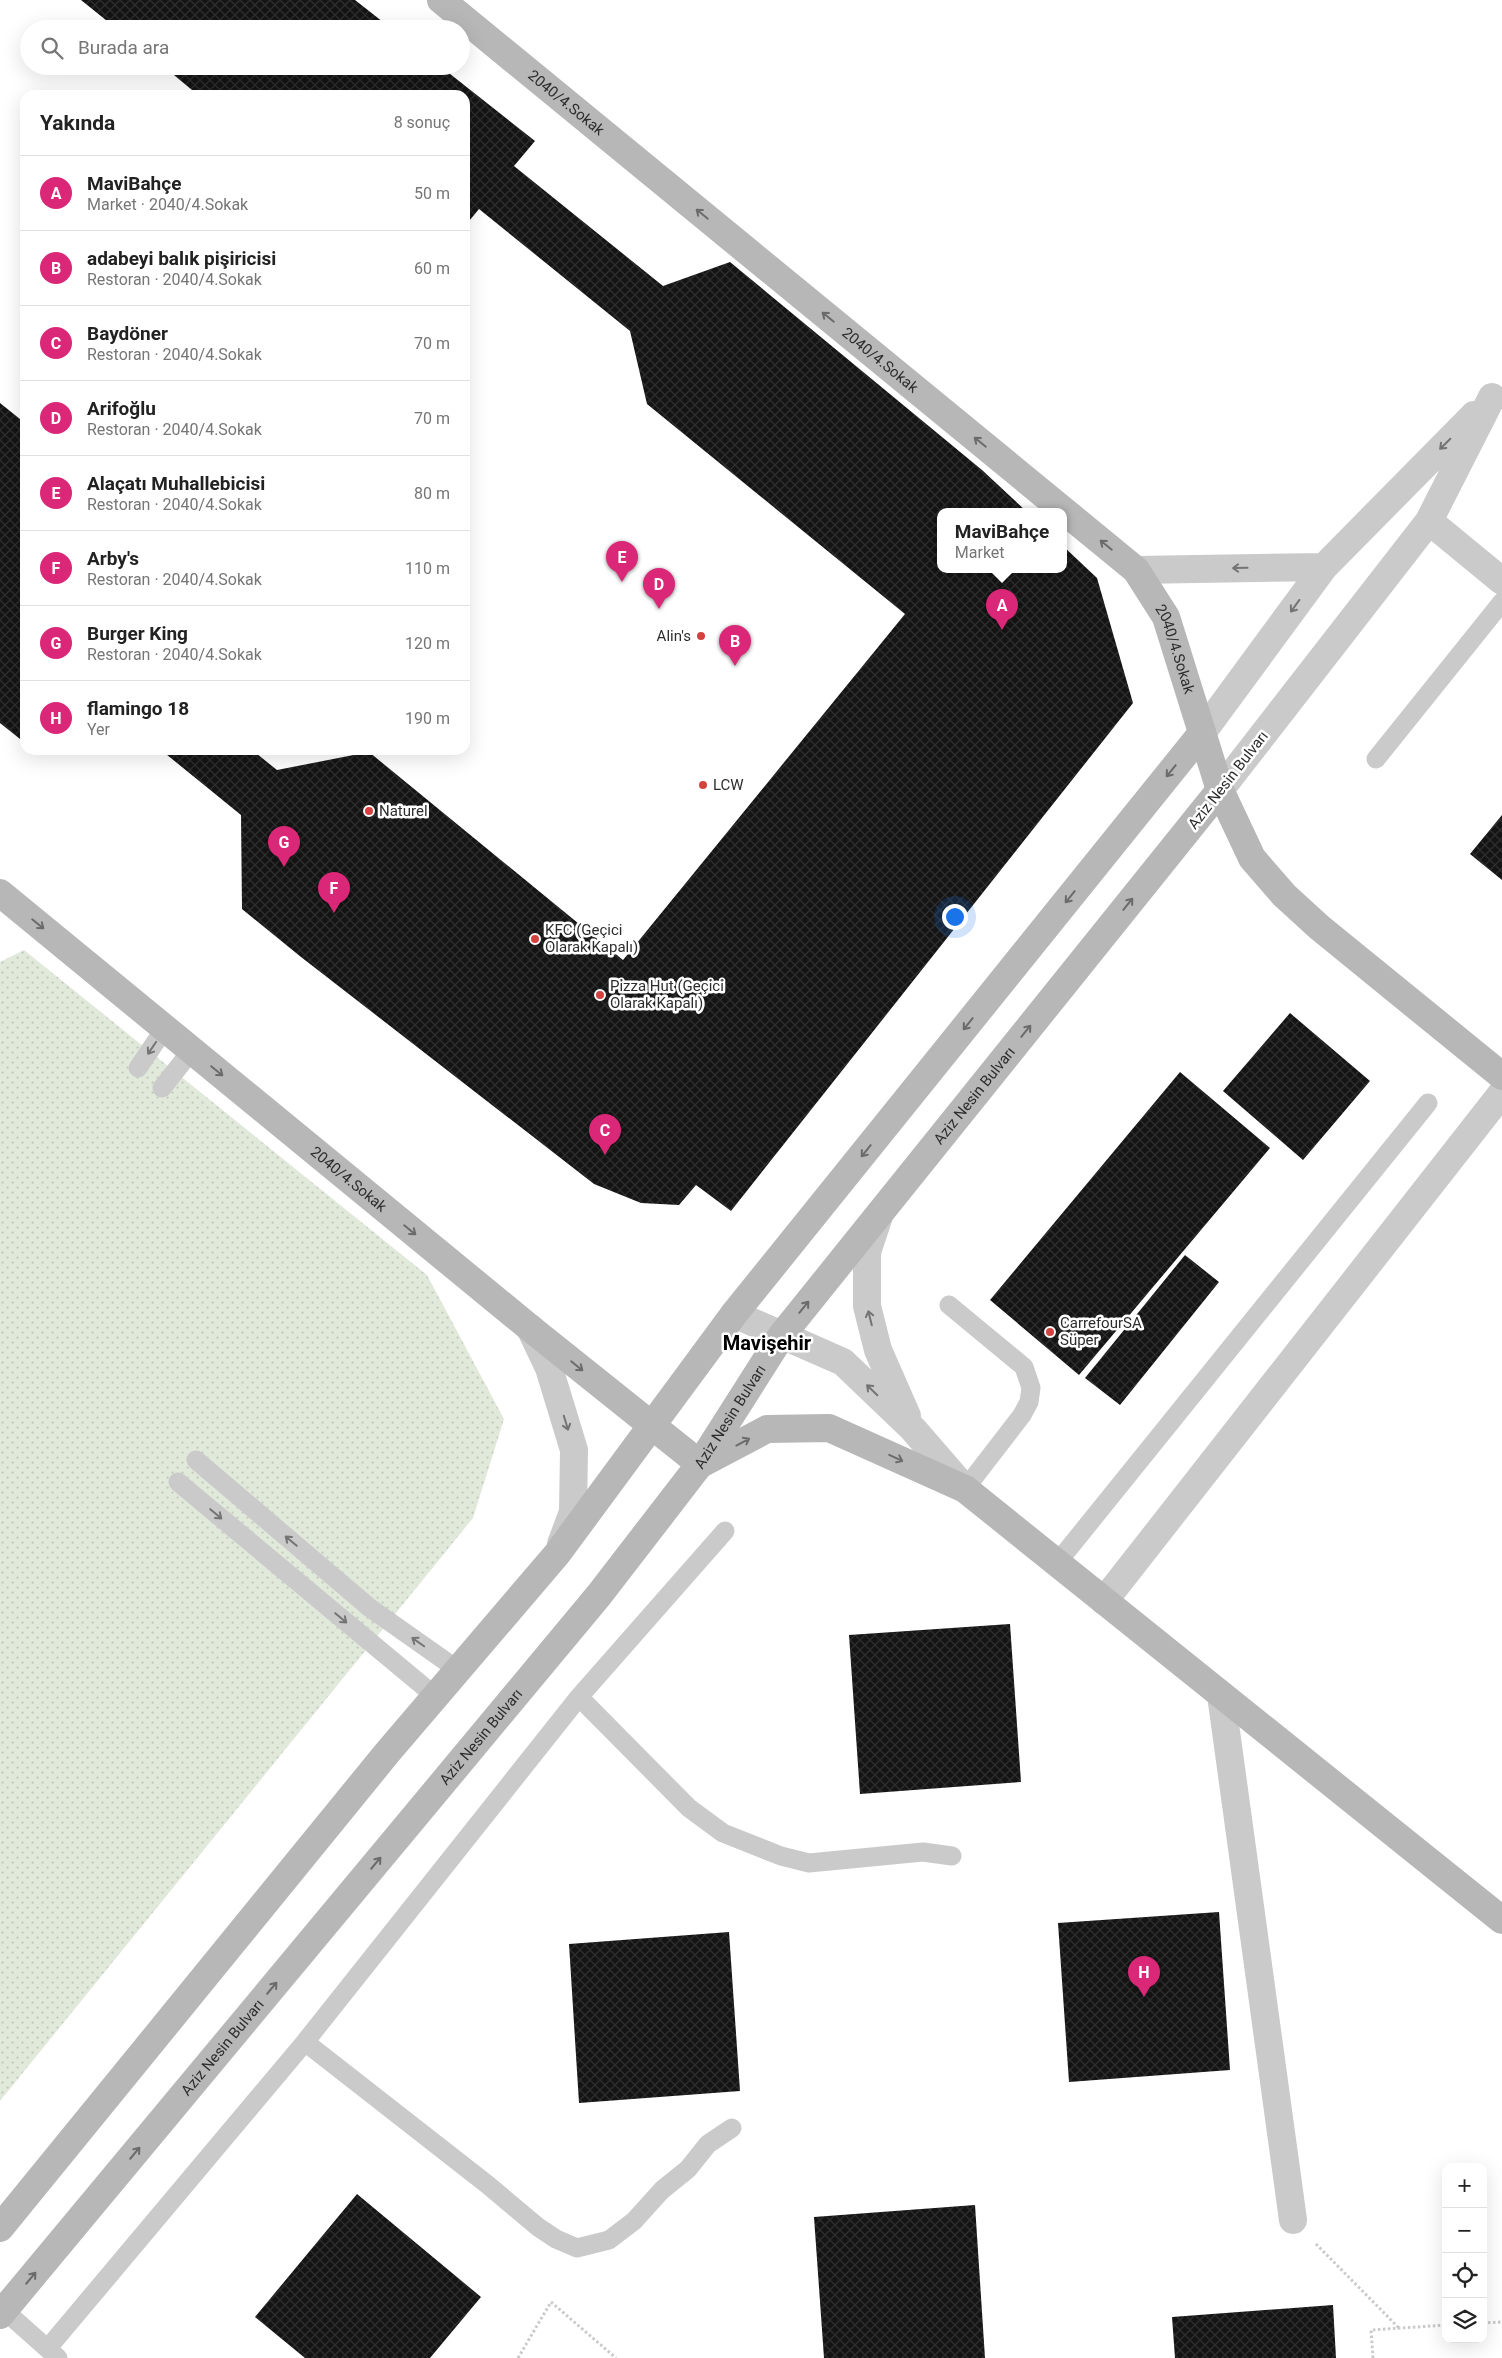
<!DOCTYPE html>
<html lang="tr">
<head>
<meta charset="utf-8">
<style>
	body { margin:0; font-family:Roboto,sans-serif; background:#f6f6f6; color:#222 }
	.controls { position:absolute; right:15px; bottom:15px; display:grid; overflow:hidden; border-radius:10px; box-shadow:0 5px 20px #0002 }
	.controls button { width:45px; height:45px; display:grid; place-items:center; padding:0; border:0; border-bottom:1px solid #e0e0e0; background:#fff; color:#222; font:25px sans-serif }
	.you { position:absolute; left:954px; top:916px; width:18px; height:18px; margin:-12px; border:4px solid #fff; border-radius:50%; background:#1a73e8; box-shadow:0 0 0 8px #1a73e833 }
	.badge { display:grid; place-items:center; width:32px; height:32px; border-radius:50%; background:#db2777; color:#fff; font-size:16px; font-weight:700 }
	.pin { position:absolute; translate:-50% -41px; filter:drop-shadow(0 1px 2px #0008) }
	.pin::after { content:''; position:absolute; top:26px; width:18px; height:15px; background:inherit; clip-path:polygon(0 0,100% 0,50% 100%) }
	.popup { position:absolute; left:937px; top:508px; width:130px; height:65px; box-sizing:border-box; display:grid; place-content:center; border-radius:10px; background:#fff; filter:drop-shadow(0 1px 4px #0005); font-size:16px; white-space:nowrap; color:#767676 }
	.popup b { font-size:19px; color:#222 }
	.popup::after { content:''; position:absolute; left:50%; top:100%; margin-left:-10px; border:10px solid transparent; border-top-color:#fff }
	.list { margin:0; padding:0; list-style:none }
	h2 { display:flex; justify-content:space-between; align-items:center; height:65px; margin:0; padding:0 20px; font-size:21px }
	h2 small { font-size:16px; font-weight:400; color:#767676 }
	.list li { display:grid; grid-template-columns:32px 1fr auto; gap:15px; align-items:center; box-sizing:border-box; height:75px; padding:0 20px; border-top:1px solid #e0e0e0 }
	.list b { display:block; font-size:19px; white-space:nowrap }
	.list p { margin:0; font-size:16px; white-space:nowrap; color:#767676 }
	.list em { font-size:16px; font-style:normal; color:#767676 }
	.icon { flex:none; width:28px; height:28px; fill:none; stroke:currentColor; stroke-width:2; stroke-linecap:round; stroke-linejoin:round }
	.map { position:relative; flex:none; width:1502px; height:2358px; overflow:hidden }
	.search { position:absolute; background:#fff; box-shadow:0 5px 20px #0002; left:20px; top:20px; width:450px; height:55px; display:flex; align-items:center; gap:12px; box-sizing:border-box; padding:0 18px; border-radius:28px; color:#767676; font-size:19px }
	.panel { position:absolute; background:#fff; box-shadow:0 5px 20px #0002; left:20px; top:90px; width:450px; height:665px; border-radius:15px }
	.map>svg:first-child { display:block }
</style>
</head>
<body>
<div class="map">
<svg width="1502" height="2358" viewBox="0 0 1502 2358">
	<defs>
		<pattern id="grass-dots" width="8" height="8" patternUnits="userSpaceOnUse" patternTransform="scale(1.25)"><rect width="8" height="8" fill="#e1e9db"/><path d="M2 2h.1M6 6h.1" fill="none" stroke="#c1c8bc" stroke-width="1.8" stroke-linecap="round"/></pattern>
		<pattern id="building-cross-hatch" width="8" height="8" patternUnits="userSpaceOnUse" patternTransform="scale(1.25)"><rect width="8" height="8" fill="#141414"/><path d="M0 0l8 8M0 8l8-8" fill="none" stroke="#2e2e2e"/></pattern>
	</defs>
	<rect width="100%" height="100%" fill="#fff"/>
	<path fill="url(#grass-dots)" d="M24,950L427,1275L504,1419L473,1518L0,2101V962Z"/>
	<path fill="url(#building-cross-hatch)" d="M81,0H355L392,29H117Z
		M163,66H440L535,141L514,166L663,286L730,262L982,470L1026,511H941V569H1063V546L1097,578L1133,703L731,1211L696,1185L679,1205L641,1203L594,1184L301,957L242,909L241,815L161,750H252L277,770L369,752L623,960L905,614L647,404L630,331L479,209L465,226V95H198Z
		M0,403L25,423V743L0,723Z
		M1502,815V880L1470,854Z
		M1290,1013L1370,1081L1303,1160L1223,1091Z
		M1180,1072L1270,1148L1079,1375L990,1300Z
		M1185,1255L1219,1282L1120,1405L1085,1378Z
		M1010,1624L1021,1782L860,1794L849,1635Z
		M1219,1912L1230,2070L1069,2082L1058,1923Z
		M729,1932L740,2091L579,2103L569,1944Z
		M357,2194L481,2297L430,2358H305L255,2317Z
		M975,2205L985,2358H824L814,2217Z
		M1333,2305L1336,2358H1175L1172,2317Z"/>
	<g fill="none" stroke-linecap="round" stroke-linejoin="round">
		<path stroke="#cacaca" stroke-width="3" stroke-dasharray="2.5 2.5" stroke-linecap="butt" d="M1316,2244L1399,2328
			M1483,2323L1502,2322
			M518,2358L551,2302L616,2358
			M1373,2358L1371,2330L1446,2325"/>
		<path stroke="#cacaca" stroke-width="19" d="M1376,759L1502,602
			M138,1068L165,1028
			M162,1088L192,1050
			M949,1305L1024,1367L1031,1388L1029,1402L1022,1415L965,1489
			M196,1460L370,1608L458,1670
			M178,1482L435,1696
			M1057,1563L1428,1103
			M579,1697L689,1808L723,1833L781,1856L809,1863L923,1852L952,1856
			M305,2042L579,1697L725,1531
			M4,2310L58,2358
			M48,2348L305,2042L488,2185L538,2227L556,2239L577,2248L609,2240L634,2221L662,2190L688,2169L708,2144L732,2128"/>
		<path stroke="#cacaca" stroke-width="28" d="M1429,521L1502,581
			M1136,570L1324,567
			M1202,733L1324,567L1474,415
			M1220,790L1429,521L1492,397
			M879,1216L867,1252V1306L878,1350L907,1416
			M734,1314L843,1362L913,1429L965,1489
			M530,1328L549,1368L574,1450L573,1512L561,1544
			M1104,1601L1502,1093
			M1221,1695L1293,2220"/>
		<g stroke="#b7b7b7" stroke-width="28">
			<path id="s1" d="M441,0L1136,570L1166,617L1220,790L1252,858L1284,895L1319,927L1502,1076"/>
			<path id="s2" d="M0,893L530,1328L700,1464"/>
			<path d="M701,1464L767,1429L829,1428L965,1489L1502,1920"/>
			<path d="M0,2228L387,1753L557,1554L734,1314L1202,733"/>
			<path id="s3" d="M0,2315L599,1595L700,1464L782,1335L1220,790"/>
		</g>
	</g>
	<defs><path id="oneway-shaft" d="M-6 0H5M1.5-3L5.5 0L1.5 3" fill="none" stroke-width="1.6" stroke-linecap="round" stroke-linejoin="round" transform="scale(1.25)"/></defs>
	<g stroke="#6b6b6b">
		<use href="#oneway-shaft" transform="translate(702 214) rotate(-141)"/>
		<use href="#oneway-shaft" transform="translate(828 317) rotate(-141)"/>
		<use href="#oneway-shaft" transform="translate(980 442) rotate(-141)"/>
		<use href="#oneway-shaft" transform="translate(1106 545) rotate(-141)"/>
		<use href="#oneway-shaft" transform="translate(1171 771) rotate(129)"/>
		<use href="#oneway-shaft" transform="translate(1070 897) rotate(129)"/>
		<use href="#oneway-shaft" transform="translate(1128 904) rotate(-51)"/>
		<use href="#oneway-shaft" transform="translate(38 924) rotate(39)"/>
		<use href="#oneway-shaft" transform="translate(968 1024) rotate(129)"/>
		<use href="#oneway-shaft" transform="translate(1026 1031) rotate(-51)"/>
		<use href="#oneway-shaft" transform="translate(217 1071) rotate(39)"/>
		<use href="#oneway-shaft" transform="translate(866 1151) rotate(129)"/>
		<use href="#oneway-shaft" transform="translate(410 1230) rotate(39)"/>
		<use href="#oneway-shaft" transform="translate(804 1307) rotate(-51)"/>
		<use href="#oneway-shaft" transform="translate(577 1366) rotate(39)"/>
		<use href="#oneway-shaft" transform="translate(743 1442) rotate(-28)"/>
		<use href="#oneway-shaft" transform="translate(896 1458) rotate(25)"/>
		<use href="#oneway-shaft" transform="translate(376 1863) rotate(-50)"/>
		<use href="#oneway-shaft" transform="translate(272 1988) rotate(-50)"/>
		<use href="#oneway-shaft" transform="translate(135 2153) rotate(-50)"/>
		<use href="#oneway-shaft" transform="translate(31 2278) rotate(-50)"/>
	</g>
	<g stroke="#747474">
		<use href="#oneway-shaft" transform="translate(1445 444) rotate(135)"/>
		<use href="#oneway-shaft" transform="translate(1240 568) rotate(179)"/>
		<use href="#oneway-shaft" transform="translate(1295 606) rotate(126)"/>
		<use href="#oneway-shaft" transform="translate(152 1048) rotate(124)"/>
		<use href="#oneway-shaft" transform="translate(870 1318) rotate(-104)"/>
		<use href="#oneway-shaft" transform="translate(872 1390) rotate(-136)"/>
		<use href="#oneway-shaft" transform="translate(566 1423) rotate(73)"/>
		<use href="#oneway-shaft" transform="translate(216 1514) rotate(40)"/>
		<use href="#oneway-shaft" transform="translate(291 1541) rotate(-140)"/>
		<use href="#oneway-shaft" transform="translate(341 1618) rotate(40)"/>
		<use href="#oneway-shaft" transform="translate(418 1642) rotate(-145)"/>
	</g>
	<g fill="#d4423f" stroke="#fff" stroke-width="2">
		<circle cx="701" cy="636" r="5"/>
		<circle cx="703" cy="785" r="5"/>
		<circle cx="369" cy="811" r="5"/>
		<circle cx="535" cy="939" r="5"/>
		<circle cx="600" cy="995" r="5"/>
		<circle cx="1050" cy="1332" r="5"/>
	</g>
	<g text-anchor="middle" stroke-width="5" stroke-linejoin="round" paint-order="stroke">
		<g font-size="15" fill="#2d2d2d" stroke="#fff">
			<text dy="5" stroke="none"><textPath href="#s1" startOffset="162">2040/4.Sokak</textPath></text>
			<text dy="5" stroke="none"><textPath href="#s1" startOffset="568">2040/4.Sokak</textPath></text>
			<text dy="5" stroke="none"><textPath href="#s1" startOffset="988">2040/4.Sokak</textPath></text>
			<text transform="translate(1228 780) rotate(-52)" y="5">Aziz Nesin Bulvarı</text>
			<text dy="5" stroke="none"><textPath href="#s3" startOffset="1562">Aziz Nesin Bulvarı</textPath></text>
			<text dy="5" stroke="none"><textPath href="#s2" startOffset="451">2040/4.Sokak</textPath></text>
			<text dy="5" stroke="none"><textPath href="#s3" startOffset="1158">Aziz Nesin Bulvarı</textPath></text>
			<text dy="5" stroke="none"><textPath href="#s3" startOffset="752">Aziz Nesin Bulvarı</textPath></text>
			<text dy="5" stroke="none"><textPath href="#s3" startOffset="348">Aziz Nesin Bulvarı</textPath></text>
		</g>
		<g font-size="15" fill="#2d2d2d" stroke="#fff" text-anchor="start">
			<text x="691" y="641" text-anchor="end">Alin's</text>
			<text x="713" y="790">LCW</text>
			<text x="379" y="816">Naturel</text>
			<text x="545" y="935">KFC (Geçici<tspan x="545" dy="17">Olarak Kapalı)</tspan></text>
			<text x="610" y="991">Pizza Hut (Geçici<tspan x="610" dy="17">Olarak Kapalı)</tspan></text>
			<text x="1060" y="1328">CarrefourSA<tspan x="1060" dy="17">Süper</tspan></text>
		</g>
		<g font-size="20" font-weight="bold" fill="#000" stroke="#fff">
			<text x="767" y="1350">Mavişehir</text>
		</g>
	</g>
</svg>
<div class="controls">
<button>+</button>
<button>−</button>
<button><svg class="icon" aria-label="locate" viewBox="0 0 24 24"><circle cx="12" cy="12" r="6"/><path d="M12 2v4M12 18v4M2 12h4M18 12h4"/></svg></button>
<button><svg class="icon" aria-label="layers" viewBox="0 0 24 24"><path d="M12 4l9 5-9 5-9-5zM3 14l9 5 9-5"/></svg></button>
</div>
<div class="you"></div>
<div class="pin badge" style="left:1002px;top:630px">A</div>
<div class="popup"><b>MaviBahçe</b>Market</div>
<div class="pin badge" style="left:735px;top:666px">B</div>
<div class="pin badge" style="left:605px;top:1155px">C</div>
<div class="pin badge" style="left:659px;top:609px">D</div>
<div class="pin badge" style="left:622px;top:582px">E</div>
<div class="pin badge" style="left:334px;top:913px">F</div>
<div class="pin badge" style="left:284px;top:867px">G</div>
<div class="pin badge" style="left:1144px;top:1997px">H</div>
<div class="search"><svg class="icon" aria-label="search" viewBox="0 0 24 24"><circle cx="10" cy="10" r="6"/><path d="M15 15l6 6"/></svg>Burada ara</div>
<section class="panel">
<h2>Yakında<small>8 sonuç</small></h2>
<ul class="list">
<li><span class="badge">A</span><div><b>MaviBahçe</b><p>Market · 2040/4.Sokak</p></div><em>50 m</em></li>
<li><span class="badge">B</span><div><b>adabeyi balık pişiricisi</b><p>Restoran · 2040/4.Sokak</p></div><em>60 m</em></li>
<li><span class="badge">C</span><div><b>Baydöner</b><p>Restoran · 2040/4.Sokak</p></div><em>70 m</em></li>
<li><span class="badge">D</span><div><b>Arifoğlu</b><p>Restoran · 2040/4.Sokak</p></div><em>70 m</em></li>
<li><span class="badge">E</span><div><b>Alaçatı Muhallebicisi</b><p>Restoran · 2040/4.Sokak</p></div><em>80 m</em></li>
<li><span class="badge">F</span><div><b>Arby's</b><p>Restoran · 2040/4.Sokak</p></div><em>110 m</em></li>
<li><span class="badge">G</span><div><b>Burger King</b><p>Restoran · 2040/4.Sokak</p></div><em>120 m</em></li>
<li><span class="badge">H</span><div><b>flamingo 18</b><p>Yer</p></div><em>190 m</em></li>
</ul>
</section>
</div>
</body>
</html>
